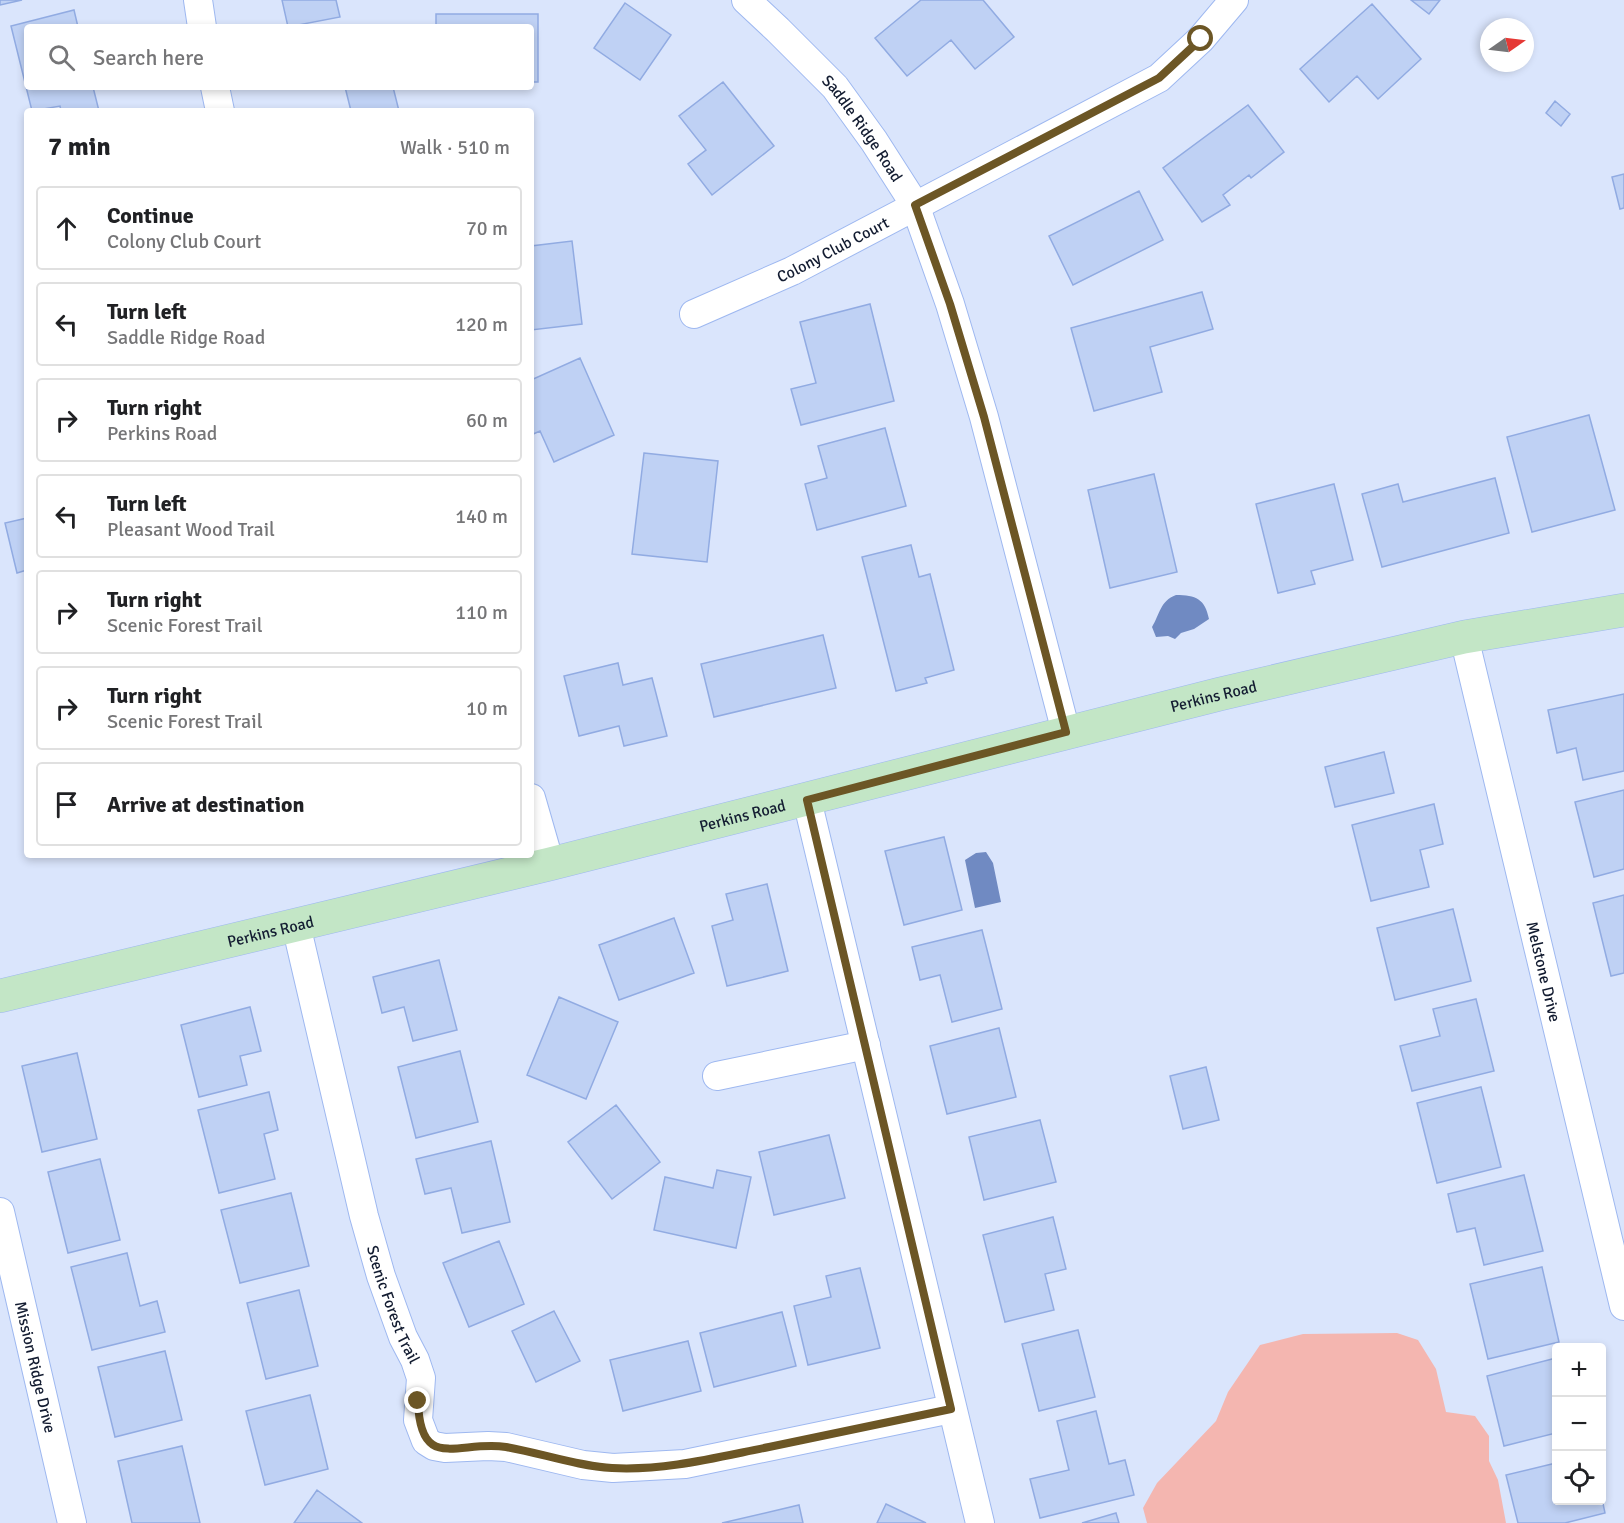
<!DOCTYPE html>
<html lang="en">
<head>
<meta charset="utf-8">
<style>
	body { margin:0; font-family:Signika,sans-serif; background:#f2f2f2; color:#202124 }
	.controls { position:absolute; right:18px; bottom:18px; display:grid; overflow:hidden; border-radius:6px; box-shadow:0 3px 9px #0003 }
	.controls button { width:54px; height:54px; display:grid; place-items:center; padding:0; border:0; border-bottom:2px solid #e0e0e0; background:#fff; color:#202124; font:30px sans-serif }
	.compass { position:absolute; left:1480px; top:18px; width:54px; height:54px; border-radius:50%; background:#fff; box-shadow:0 3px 9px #0003; rotate:76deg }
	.stop { position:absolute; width:18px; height:18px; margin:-14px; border:4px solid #6c5625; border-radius:50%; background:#fff }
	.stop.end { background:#6c5625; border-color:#fff; box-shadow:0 2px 6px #0008 }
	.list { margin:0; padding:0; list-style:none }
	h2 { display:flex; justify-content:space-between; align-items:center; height:78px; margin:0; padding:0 24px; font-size:26px }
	h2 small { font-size:20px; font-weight:400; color:#757577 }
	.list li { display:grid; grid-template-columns:39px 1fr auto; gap:18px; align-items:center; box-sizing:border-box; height:84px; margin:0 12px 12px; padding:0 12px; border:2px solid #e0e0e0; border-radius:6px }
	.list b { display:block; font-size:22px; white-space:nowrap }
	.list p { margin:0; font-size:20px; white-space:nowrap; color:#757577 }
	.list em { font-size:20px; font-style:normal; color:#757577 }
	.icon { flex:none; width:33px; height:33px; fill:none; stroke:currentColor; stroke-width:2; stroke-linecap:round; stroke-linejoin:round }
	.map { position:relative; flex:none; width:1624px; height:1523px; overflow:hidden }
	.search { position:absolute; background:#fff; box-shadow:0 3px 9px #0003; left:24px; top:24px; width:510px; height:66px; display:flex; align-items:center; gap:15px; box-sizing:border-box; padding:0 21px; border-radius:6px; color:#757577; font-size:22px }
	.panel { position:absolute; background:#fff; box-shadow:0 3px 9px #0003; left:24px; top:108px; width:510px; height:750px; border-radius:6px }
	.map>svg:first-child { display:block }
</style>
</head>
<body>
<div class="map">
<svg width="1624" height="1523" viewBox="0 0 1624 1523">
	<rect width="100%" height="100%" fill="#dae5fc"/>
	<path fill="#f4b6b0" d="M1397,1333L1418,1340L1436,1369L1446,1412L1475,1416L1489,1436V1461L1498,1480L1506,1523H1147L1143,1508L1157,1483L1216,1421L1228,1392L1260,1345L1303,1334Z"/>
	<path fill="#708ac2" d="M1176,595C1196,595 1205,599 1209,619L1194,629L1181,633L1175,639L1168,636L1156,637L1152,627C1160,614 1160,601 1176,595Z
		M986,852L993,863L1001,902L975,908L965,860L976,853Z"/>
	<path fill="#bfd1f4" stroke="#91abe2" stroke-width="1.5" d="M0,0H22L0,5Z
		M282,0H336L340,17L288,27Z
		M921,0H983L1014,37L975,69L951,40L907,76L875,38Z
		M1411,0H1440L1429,14Z
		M625,3L671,35L640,80L594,48Z
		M1372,4L1421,59L1378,99L1357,76L1329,102L1300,69Z
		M74,10L78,27H27V87H93L99,111H61L60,106L32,111L11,26Z
		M436,14H538V82H531V27H436Z
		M723,82L774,146L712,195L688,164L706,150L679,116Z
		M345,87H393L399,111H351Z
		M1555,101L1570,114L1561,126L1546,113Z
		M1248,105L1284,152L1251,178L1249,175L1223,195L1230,205L1202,222L1163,168Z
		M1624,174V208L1620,209L1612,177Z
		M1139,191L1163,240L1073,285L1049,236Z
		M572,241L582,324L531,330V246Z
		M1202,292L1213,329L1150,347L1162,392L1094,411L1071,328Z
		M870,304L894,401L801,425L791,389L816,383L800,322Z
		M580,358L614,435L554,462L540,431L531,435V380Z
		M1589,415L1615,510L1532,532L1507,437Z
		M885,428L906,506L817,530L805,484L827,478L818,446Z
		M644,453L718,461L707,562L632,554Z
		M1154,474L1177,572L1110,588L1088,490Z
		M1495,478L1509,533L1382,567L1362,494L1398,484L1403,502Z
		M1334,484L1353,560L1311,571L1315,584L1278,593L1256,504Z
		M27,518V570L17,573L5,523Z
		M911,545L919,577L930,574L954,670L925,678L927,683L896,691L862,557Z
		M823,635L836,688L714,717L701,664Z
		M618,663L623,685L652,678L667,736L624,746L619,726L579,736L564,676Z
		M1624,694V771L1583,780L1576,748L1557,753L1548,710Z
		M1384,752L1394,793L1335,807L1325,767Z
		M1624,790V869L1594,877L1575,802Z
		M1434,804L1443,844L1420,850L1429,887L1371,901L1352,825Z
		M944,837L962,910L904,925L885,851Z
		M767,884L788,971L727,986L712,926L733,920L726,894Z
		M1624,895V973L1611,976L1593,903Z
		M1453,909L1471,981L1395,1000L1377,928Z
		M674,918L694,973L619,1000L599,945Z
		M982,930L1002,1009L952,1022L940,975L920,980L912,947Z
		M439,960L457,1030L413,1041L404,1007L382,1013L373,977Z
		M559,997L618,1022L586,1099L527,1075Z
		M1476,999L1494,1071L1412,1091L1400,1046L1440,1036L1433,1009Z
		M250,1007L261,1051L240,1056L247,1085L199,1097L181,1025Z
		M999,1028L1016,1097L947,1114L930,1046Z
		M460,1051L478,1122L416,1138L398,1067Z
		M77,1053L97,1139L42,1152L22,1066Z
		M1206,1067L1219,1120L1183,1129L1170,1076Z
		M1481,1087L1501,1167L1437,1183L1417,1103Z
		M269,1092L278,1130L264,1134L275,1179L219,1193L198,1110Z
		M616,1105L660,1162L612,1199L568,1142Z
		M1040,1120L1056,1182L984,1200L969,1137Z
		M829,1135L845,1198L774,1215L759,1152Z
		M491,1141L510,1222L462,1233L451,1188L425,1194L416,1159Z
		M100,1159L120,1240L68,1253L48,1172Z
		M717,1170L751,1177L736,1248L654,1230L665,1177L713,1188Z
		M1524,1175L1543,1251L1484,1265L1475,1228L1457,1232L1448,1194Z
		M291,1193L309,1266L240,1283L221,1210Z
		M1053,1217L1066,1269L1045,1274L1054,1310L1005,1322L983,1235Z
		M499,1241L524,1304L469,1327L443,1263Z
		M127,1253L140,1306L157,1301L165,1332L92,1350L71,1267Z
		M1542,1267L1559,1342L1488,1359L1470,1284Z
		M860,1268L880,1348L808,1365L794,1306L831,1297L826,1276Z
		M299,1290L318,1366L266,1379L247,1303Z
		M554,1311L580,1361L536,1382L512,1331Z
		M782,1312L796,1366L714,1387L700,1333Z
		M1078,1330L1095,1397L1039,1411L1022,1344Z
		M688,1341L701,1391L623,1411L610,1360Z
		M165,1351L182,1420L115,1437L98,1367Z
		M1556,1358V1433L1504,1446L1487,1376Z
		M310,1395L328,1469L265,1485L246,1411Z
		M1096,1411L1109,1464L1125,1460L1134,1495L1040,1518L1030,1479L1069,1470L1057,1421Z
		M182,1446L200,1523H132L118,1461Z
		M1556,1463V1500H1602V1499L1605,1513L1565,1523H1518L1506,1475Z
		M317,1490L362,1523H294Z
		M886,1504L926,1523H877Z
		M799,1505L803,1523H722Z
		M1116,1513L1119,1523H1082Z"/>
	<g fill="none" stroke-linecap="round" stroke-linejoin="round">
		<g stroke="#9eb8f0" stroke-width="30">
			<g id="street">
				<path d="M198,0L202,27"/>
				<path id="s1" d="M746,0L778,30L835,87L874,141L915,205L950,304L984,417L1066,732"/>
				<path d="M215,87L220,111"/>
				<path id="s2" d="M694,314L792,271L1159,78L1201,39L1234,0"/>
				<path id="s3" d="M1464,637L1624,1306"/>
				<path d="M531,798L550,864"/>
				<path d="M807,800L980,1523"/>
				<path id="s4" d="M296,925L364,1216L381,1276L403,1337L415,1360L421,1378L418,1420L426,1441L434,1446L445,1448L488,1446L506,1447L583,1465L613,1468L685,1464L951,1409"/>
				<path d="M717,1076L866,1045"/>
				<path id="s5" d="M0,1212L72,1523"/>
			</g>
		</g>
		<g stroke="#9eb8f0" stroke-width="34">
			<g id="secondary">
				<path id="s6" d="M0,996L550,864L1220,694L1464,637L1624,610"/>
			</g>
		</g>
		<use href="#street" stroke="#fff" stroke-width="28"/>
		<use href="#secondary" stroke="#c3e6c6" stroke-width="33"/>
	</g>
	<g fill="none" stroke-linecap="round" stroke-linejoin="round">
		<path stroke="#6c5625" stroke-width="8" d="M418,1401C420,1473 458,1440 506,1447C541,1453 576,1466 612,1468C665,1471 718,1457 769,1447C830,1434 891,1422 951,1409L807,800L1066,732L984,417L950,304L915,205L1159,78L1201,39"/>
	</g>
	<g text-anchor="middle" stroke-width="4.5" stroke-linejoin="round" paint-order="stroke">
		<g font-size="16" fill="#131c31" stroke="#fff">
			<text dy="6" stroke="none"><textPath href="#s1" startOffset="174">Saddle Ridge Road</textPath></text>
			<text dy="6" stroke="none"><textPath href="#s2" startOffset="153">Colony Club Court</textPath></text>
			<text dy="6" stroke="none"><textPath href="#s6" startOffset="1250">Perkins Road</textPath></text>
			<text dy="6" stroke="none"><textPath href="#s6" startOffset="764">Perkins Road</textPath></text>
			<text dy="6" stroke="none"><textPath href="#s6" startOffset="278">Perkins Road</textPath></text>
			<text dy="6" stroke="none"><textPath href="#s3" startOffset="344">Melstone Drive</textPath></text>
			<text dy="6" stroke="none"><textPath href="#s4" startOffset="392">Scenic Forest Trail</textPath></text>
			<text dy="6" stroke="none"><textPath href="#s5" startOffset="159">Mission Ridge Drive</textPath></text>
		</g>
	</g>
</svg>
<div class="controls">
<button>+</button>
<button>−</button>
<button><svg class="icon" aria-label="locate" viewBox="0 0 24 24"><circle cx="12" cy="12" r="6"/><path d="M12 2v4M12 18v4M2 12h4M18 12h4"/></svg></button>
</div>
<svg class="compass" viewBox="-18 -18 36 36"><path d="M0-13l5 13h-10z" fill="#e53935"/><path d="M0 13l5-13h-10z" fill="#757577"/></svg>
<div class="stop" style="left:1201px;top:39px"></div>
<div class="stop end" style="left:418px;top:1401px"></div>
<div class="search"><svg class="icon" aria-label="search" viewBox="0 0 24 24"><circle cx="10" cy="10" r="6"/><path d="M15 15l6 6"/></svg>Search here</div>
<section class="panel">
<h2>7 min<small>Walk · 510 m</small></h2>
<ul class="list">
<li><svg class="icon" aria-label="ahead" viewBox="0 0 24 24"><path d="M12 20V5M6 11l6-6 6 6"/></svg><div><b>Continue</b><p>Colony Club Court</p></div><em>70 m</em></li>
<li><svg class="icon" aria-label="left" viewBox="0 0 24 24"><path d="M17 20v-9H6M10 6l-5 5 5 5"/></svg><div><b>Turn left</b><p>Saddle Ridge Road</p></div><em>120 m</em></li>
<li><svg class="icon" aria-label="right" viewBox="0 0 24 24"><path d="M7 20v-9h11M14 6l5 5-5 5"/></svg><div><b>Turn right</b><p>Perkins Road</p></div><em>60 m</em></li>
<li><svg class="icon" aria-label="left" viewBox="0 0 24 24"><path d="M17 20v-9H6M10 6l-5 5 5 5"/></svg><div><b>Turn left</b><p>Pleasant Wood Trail</p></div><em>140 m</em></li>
<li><svg class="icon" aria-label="right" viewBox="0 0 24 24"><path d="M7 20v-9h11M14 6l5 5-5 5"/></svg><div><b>Turn right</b><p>Scenic Forest Trail</p></div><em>110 m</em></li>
<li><svg class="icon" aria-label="right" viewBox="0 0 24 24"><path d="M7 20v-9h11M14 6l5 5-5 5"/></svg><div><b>Turn right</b><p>Scenic Forest Trail</p></div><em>10 m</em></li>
<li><svg class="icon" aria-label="arrive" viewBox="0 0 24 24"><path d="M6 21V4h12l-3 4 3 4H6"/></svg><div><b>Arrive at destination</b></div></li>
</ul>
</section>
</div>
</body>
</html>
